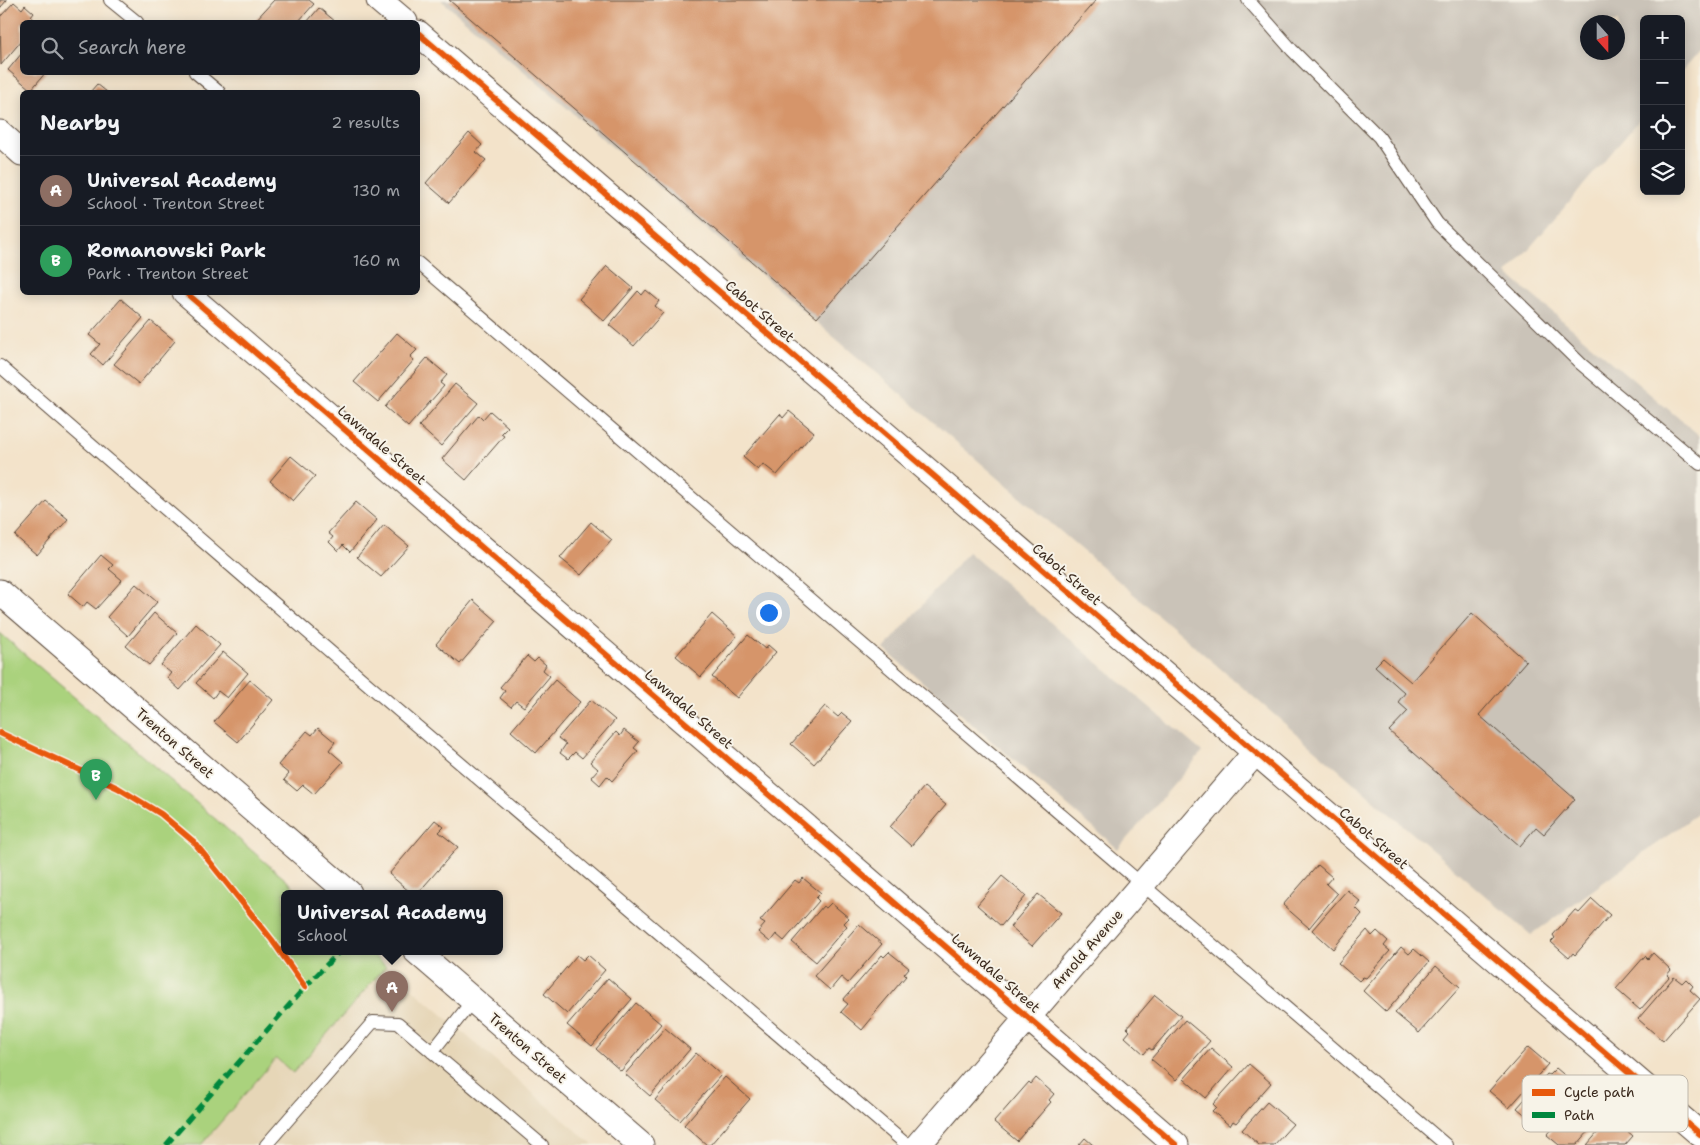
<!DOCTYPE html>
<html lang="en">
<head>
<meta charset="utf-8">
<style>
	body { margin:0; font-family:"Shantell Sans",sans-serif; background:#242831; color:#f1f3f6 }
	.controls { position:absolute; right:15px; top:15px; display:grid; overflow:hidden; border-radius:8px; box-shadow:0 2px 12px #0003 }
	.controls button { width:45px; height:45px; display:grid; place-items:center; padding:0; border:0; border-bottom:1px solid #363941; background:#171b24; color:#f1f3f6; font:25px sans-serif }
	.compass { position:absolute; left:1580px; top:15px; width:45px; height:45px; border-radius:50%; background:#171b24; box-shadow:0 2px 12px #0003; rotate:159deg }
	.you { position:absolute; left:768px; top:612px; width:18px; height:18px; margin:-12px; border:4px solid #fff; border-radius:50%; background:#1a73e8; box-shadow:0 0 0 8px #1a73e833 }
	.badge { display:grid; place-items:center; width:32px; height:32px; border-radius:50%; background:#d690ce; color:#fff; font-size:16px; font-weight:700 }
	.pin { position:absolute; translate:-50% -41px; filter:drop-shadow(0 1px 2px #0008) }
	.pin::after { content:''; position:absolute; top:26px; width:18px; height:15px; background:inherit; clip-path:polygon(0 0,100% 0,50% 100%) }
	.popup { position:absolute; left:281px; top:890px; width:222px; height:65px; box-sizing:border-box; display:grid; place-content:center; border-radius:8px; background:#171b24; filter:drop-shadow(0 1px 4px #0005); font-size:16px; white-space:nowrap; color:#9ea1a6 }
	.popup b { font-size:19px; color:#f1f3f6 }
	.popup::after { content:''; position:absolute; left:50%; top:100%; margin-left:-10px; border:10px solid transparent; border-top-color:#171b24 }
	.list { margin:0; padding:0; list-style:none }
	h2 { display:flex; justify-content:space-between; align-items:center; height:65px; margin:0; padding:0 20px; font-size:21px }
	h2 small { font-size:16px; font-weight:400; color:#9ea1a6 }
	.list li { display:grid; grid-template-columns:32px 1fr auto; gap:15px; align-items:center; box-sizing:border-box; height:70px; padding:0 20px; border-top:1px solid #363941 }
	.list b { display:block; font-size:19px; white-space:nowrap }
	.list p { margin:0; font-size:16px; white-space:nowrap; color:#9ea1a6 }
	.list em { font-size:16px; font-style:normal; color:#9ea1a6 }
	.icon { flex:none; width:28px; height:28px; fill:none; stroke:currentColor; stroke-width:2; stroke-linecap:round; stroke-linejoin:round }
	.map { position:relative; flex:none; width:1700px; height:1145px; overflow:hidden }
	.search { position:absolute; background:#171b24; box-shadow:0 2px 12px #0003; left:20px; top:20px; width:400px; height:55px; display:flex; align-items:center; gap:12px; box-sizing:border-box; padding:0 18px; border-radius:8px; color:#9ea1a6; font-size:19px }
	.panel { position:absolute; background:#171b24; box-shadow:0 2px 12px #0003; left:20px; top:90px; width:400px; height:205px; border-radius:8px }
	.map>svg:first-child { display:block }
</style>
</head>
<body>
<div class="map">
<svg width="1700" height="1145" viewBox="0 0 1700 1145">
	<rect width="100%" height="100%" fill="#f7f3e8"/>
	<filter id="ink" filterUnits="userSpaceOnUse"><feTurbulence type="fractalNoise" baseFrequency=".02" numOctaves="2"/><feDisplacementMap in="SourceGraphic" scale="10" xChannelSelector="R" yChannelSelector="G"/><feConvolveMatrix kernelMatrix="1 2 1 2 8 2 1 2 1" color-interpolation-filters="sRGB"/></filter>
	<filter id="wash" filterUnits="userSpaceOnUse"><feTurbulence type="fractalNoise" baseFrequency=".0096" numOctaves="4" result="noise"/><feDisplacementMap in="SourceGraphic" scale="20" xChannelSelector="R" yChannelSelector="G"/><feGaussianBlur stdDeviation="1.12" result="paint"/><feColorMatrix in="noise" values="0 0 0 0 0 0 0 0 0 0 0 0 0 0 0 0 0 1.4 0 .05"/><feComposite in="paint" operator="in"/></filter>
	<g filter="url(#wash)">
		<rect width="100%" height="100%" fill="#f3e3ca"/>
		<path fill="#e6d6b7" d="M386,966L593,1145H201L276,1058L293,1073Z"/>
		<path fill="#cac3b8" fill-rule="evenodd" d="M441,0H1700V50L1681,72V19H1644V115L1507,274L1700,436V812L1531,935ZM1588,22H1618V52H1588Z
			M968,552L1202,752L1118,849L884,649Z"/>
		<path fill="#aad27d" stroke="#727e4e" d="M0,633L301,893H284V951H368L386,966L293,1073L276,1058L201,1145H0Z"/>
		<g id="blocks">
			<path fill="#d6956b" d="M0,0H7L0,8Z
				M274,0H309L314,4L298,22H254Z
				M449,0H1096L817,318Z
				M14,2L22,9L25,5L34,13L31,17L38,22H22V40L1,65L0,17Z
				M319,8L336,22H307Z
				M22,53V72H46L31,90L8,70Z
				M97,84L107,92H90Z
				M469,133L482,145L476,152L486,160L449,203L426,183Z
				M607,266L633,288L604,321L579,299Z
				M646,290L659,301L655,306L663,313L634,346L609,325L638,291L642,295Z
				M121,299L143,318L103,365L91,354L100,344L89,335Z
				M151,321L175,341L139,384L114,364Z
				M397,333L417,350L410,357L414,360L378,402L354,382Z
				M427,358L447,375L440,383L444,386L408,427L385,407Z
				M455,384L478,403L441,446L419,426Z
				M490,411L508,427L501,434L504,436L466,480L442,459L479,415L483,419Z
				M789,411L814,432L777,475L763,464L758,470L743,457L780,414L783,418Z
				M291,456L315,476L293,501L270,481Z
				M46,501L68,519L37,555L15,536Z
				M356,502L377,520L350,552L343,545L338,551L329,542L333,537L328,533Z
				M591,522L612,540L581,575L560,558Z
				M384,525L409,546L381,577L357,557Z
				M101,555L113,565L109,569L122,580L96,609L87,602L83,607L68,594Z
				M136,584L157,602L128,636L107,617Z
				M473,600L497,621L460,664L436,644Z
				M154,613L177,633L149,665L126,646Z
				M1472,613L1526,661L1479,715L1575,799L1544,834L1536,827L1520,846L1389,731L1408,711L1398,702L1405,693L1375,666L1383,658L1411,682Z
				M712,614L737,636L701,677L676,656Z
				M196,624L220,645L180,690L167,678L171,673L161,665Z
				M748,635L765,649L768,645L776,652L737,698L712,677Z
				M223,652L248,673L227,698L218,691L213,698L196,683Z
				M527,656L534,662L538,658L546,665L543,670L550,676L524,707L516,701L511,707L500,698L505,691L500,687Z
				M250,680L273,700L238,742L214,722Z
				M555,680L580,702L536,753L511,731Z
				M591,700L615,720L582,758L575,752L568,759L560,753L566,744L558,738Z
				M825,706L838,717L842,713L852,721L814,764L791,744Z
				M318,728L335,742L329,750L343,762L314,794L303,785L297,791L284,780L289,774L278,765L307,731L312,735Z
				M624,730L639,742L634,748L638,751L612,781L607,776L600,785L591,777L598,769L590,762L616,732L620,736Z
				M924,787L946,805L911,846L890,827Z
				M435,820L444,827L439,832L458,847L418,893H411L389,874Z
				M1318,865L1332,877L1326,884L1337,894L1309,928L1283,905Z
				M1002,876L1026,896L1001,926L977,905Z
				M803,878L821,893L816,898L819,901L784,941L776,934L770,942L758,932L765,924L760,921L795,880L799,883Z
				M1347,890L1361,902L1356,908L1362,914L1333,949L1312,930Z
				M1038,894L1061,913L1032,946L1010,927Z
				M1592,899L1610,915L1575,955L1573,953L1569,958L1551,942L1555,938L1553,935L1575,910L1579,913Z
				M831,903L849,918L844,923L847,926L816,962L792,942L823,906L826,908Z
				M859,924L882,944L848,983L841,977L830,990L814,976Z
				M1367,930L1372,936L1377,931L1388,941L1384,946L1390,951L1366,978L1363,977L1359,981L1338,963Z
				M1401,947L1409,954L1414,949L1429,962L1386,1012L1363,991Z
				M889,952L909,968L904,974L906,976L871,1017L872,1018L862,1030L841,1012L848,1004L843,1000L882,955L884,957Z
				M1653,953L1671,970L1667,975L1669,977L1640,1010L1616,989L1645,956L1648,959Z
				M577,955L583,960L588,955L605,970L567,1014L544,994Z
				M1436,966L1460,987L1419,1033L1395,1013Z
				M1674,977L1682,983L1686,979L1693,986L1690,990L1700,999L1663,1041L1638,1019Z
				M608,978L632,999L592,1046L567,1025Z
				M1155,995L1181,1016L1152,1050L1149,1048L1144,1054L1125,1037L1130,1031L1127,1028Z
				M636,1003L661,1024L621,1071L596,1049Z
				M1185,1020L1210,1041L1176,1080L1151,1059Z
				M665,1028L690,1049L650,1096L625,1074Z
				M1528,1047L1548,1064L1509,1108L1489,1091Z
				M1211,1048L1233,1067L1206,1098L1184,1079Z
				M696,1053L721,1075L680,1121L655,1100Z
				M1249,1064L1271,1083L1236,1123L1233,1121L1230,1126L1212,1111L1216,1107L1213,1104Z
				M1556,1068L1575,1084L1569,1093L1571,1095L1541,1128L1517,1108L1547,1074L1549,1075Z
				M725,1077L750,1099L710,1145H707L684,1125Z
				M1036,1078L1054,1094L1049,1100L1051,1102L1017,1141L994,1122L1029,1082L1031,1084Z
				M1584,1094L1605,1112L1577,1145H1559L1547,1135Z
				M1267,1102L1293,1124L1274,1145H1259L1242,1130Z
				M1611,1117L1633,1136L1625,1145H1587Z
				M1085,1138L1093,1145H1079Z"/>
		</g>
	</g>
	<g filter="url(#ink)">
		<use href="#blocks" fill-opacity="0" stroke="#574638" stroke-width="1"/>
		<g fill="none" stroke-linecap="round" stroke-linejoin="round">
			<g stroke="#574638" stroke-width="14">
				<path id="service" d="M110,0L137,22
					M1248,0L1292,50L1379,137L1437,223L1581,364L1700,464
					M195,72L219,92
					M418,263L1446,1145
					M0,366L371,687L907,1145
					M432,1052L473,1000
					M266,1145L373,1022L398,1023L542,1145"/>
			</g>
			<g stroke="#574638" stroke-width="27">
				<path id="minor" d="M379,0L405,22
					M418,33L1700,1134
					M0,133L22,153
					M185,292L1176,1145
					M0,592L349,893
					M416,951L641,1145
					M918,1145L1255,753"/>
			</g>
			<use href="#service" stroke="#fff" stroke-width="12"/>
			<use href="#minor" stroke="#fff" stroke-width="25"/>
			<path stroke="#00873e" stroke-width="5" stroke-dasharray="10 5" stroke-linecap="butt" d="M166,1145L305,987L340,951"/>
			<g stroke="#f7f3e8" stroke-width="9">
				<path id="cycleway" d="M418,33L1700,1134
					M185,292L1176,1145
					M0,733L118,788L161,814L194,842L272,940L305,987"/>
			</g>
			<use href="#cycleway" stroke="#e8590c" stroke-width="6"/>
		</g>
	</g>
	<g text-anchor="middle" stroke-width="4" stroke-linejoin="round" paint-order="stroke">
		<g font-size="14" fill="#3b2a1e" stroke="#f7f3e8">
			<text transform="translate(760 311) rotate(41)" y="5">Cabot Street</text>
			<text transform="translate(382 445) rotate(41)" y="5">Lawndale Street</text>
			<text transform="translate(1067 574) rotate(41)" y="5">Cabot Street</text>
			<text transform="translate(689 709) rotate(41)" y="5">Lawndale Street</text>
			<text transform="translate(175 743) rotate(41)" y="5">Trenton Street</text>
			<text transform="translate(1374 838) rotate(41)" y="5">Cabot Street</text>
			<text transform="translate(1087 949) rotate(-49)" y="5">Arnold Avenue</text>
			<text transform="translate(996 973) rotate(41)" y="5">Lawndale Street</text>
			<text transform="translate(528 1048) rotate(41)" y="5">Trenton Street</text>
		</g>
	</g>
	<rect x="1522" y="1075" width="166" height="57" rx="8" fill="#f7f3e8" stroke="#bfb7ab" stroke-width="1"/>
	<rect x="1532" y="1089" width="23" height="7" fill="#e8590c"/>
	<rect x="1532" y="1112" width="23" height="6" fill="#00873e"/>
	<g font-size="14" fill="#3b2a1e">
		<text x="1564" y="1097">Cycle path</text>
		<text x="1564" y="1120">Path</text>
	</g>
</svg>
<div class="controls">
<button>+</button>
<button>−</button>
<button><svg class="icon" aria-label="locate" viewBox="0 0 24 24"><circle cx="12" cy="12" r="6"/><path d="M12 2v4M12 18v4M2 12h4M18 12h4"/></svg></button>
<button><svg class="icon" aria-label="layers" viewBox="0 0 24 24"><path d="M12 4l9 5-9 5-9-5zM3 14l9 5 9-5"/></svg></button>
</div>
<svg class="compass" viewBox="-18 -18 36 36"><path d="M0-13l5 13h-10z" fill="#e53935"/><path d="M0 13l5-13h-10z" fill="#9ea1a6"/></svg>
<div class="you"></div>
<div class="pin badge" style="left:392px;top:1012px;background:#8d6e63">A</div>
<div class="popup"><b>Universal Academy</b>School</div>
<div class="pin badge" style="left:96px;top:800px;background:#2e9e5b">B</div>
<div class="search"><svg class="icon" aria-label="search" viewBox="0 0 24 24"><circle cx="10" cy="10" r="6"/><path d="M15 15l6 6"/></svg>Search here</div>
<section class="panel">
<h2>Nearby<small>2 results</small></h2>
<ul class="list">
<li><span class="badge" style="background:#8d6e63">A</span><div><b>Universal Academy</b><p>School · Trenton Street</p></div><em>130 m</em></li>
<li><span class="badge" style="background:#2e9e5b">B</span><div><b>Romanowski Park</b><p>Park · Trenton Street</p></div><em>160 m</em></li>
</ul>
</section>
</div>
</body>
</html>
